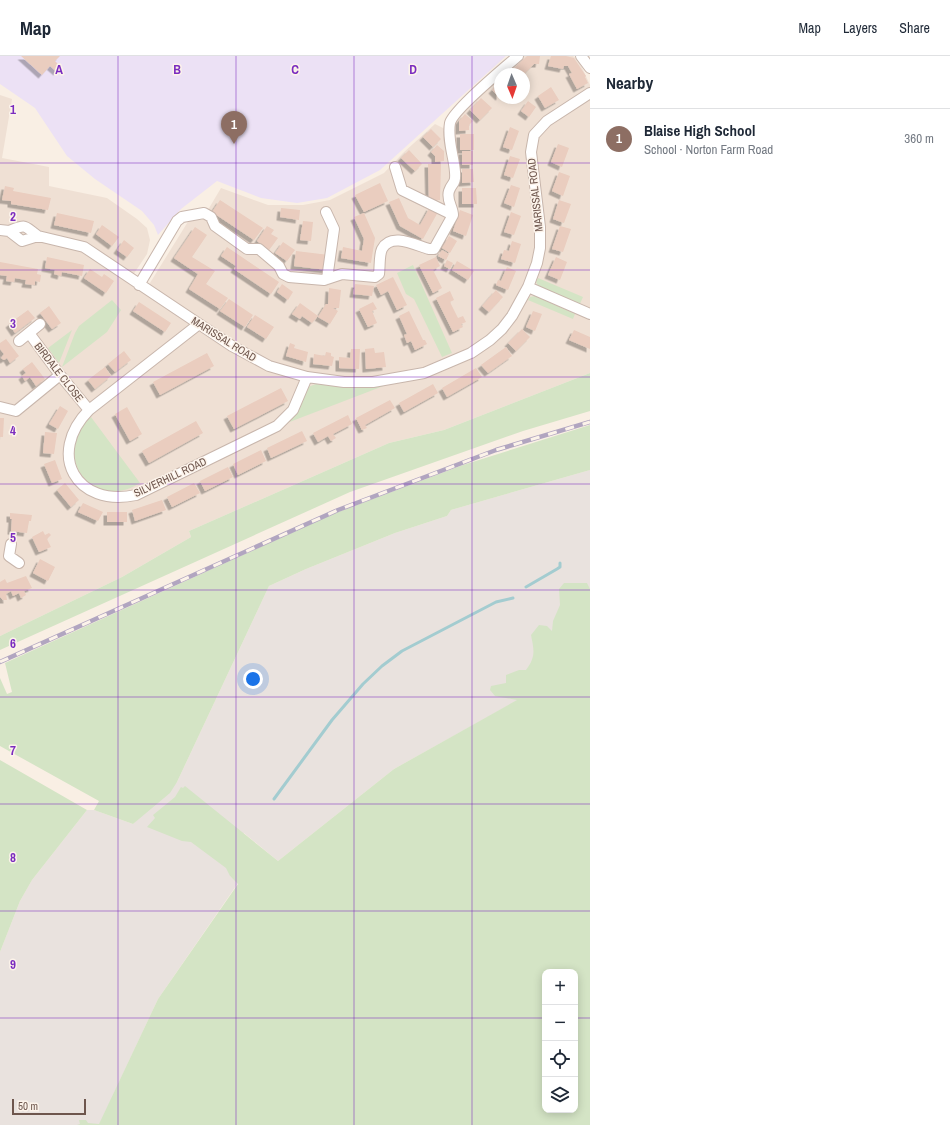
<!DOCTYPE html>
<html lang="en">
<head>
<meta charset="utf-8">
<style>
	body { margin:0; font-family:"Archivo Narrow",sans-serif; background:#f6f6f7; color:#1f2937 }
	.controls { position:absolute; right:12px; bottom:12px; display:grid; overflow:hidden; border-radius:8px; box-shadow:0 2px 10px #0003 }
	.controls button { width:36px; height:36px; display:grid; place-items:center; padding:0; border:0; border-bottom:1px solid #e0e1e3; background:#fff; color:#1f2937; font:20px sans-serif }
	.compass { position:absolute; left:494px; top:12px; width:36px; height:36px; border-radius:50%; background:#fff; box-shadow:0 2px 10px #0003; rotate:178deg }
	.scale { position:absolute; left:12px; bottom:10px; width:74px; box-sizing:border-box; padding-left:4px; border:2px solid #6e564d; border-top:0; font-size:11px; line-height:14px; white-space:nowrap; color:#6e564d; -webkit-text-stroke:3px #fcf3ea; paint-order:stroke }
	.you { position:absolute; left:253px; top:623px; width:14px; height:14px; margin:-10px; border:3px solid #fff; border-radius:50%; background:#1a73e8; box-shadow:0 0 0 6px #1a73e833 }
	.badge { display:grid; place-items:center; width:26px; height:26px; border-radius:50%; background:#d36a59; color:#fff; font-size:13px; font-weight:700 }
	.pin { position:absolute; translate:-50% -33px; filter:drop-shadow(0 1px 2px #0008) }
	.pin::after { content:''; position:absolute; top:21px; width:14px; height:12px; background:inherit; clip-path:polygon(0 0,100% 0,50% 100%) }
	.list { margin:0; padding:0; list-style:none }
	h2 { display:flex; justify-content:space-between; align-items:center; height:52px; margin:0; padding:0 16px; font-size:17px }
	h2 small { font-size:13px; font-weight:400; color:#747a83 }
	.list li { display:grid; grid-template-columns:26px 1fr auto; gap:12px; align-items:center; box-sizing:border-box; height:60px; padding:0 16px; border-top:1px solid #e0e1e3 }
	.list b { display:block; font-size:15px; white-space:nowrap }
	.list p { margin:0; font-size:13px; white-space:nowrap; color:#747a83 }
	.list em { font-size:13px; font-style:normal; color:#747a83 }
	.icon { flex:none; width:22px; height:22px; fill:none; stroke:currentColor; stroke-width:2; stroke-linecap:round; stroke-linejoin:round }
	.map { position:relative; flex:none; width:590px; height:1069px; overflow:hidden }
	header { display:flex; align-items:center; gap:24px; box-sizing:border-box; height:56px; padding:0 20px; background:#fff; border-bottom:1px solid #e0e1e3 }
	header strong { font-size:19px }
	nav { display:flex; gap:22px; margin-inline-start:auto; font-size:14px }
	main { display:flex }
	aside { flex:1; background:#fff }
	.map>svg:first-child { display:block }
</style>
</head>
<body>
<header>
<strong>Map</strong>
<nav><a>Map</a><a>Layers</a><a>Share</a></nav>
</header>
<main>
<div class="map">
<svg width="590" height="1069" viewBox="0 0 590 1069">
	<defs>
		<filter id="shadow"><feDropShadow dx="-3.5" dy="3.5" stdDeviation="0" flood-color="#0004"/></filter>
	</defs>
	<rect width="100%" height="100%" fill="#f9efe4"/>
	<path fill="#efe0d4" d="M524,0H573L579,5L590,29V317L444,374L389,387L189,475L191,481L122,521L0,580V39L12,43L2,102L49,111V130L107,142L137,163L147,172L150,184L147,198L129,225L145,235L189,164H202L221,132L268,149H303L330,144L384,117L403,97L435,68L455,78L456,63L500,22V42H524V18H504Z"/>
	<path fill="#e9e2de" d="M590,414V604L394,713L278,805L244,777L230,820L238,827L158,943L99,1069H0V896L20,845L32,824L87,754H94L133,768L177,726L269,530L306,513L395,477L447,460L451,454Z"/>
	<path fill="#ece1f5" d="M0,0H506L380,114L327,142L297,147L261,142L217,125L181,153L158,179L154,169L142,155L95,123L67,100L35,52L0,28Z"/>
	<path fill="#d4e4c5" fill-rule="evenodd" d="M413,209L452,297L442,301L414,243L406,238L397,217Z
		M538,222L583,241L579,250L540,233L536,226Z
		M535,240L575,258L573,263L528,244L530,241Z
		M112,244L121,254L107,276L62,311L75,277L79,270Z
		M72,274L59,307L48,292Z
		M590,317V355L523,375L350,436L0,594V580L122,521L191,481L189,475L389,387L444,374Z
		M316,328L341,331L386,329L287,367L308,331Z
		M91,361L140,427C91,458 49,396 91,361Z
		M590,369V414L451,454L447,460L395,477L306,513L269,530L177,726L170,737L133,768L94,754L99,745L0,690V622L7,638L12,636L5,607L333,458L463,409Z
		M564,527H587L590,533V1069H77L80,1068L79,1064H86L88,1067L99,1068L158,943L238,828L230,820L226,812L191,786L182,785L147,771L155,762L153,759L175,741L181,731L183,732L185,730L278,805L394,713L517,644L495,640L490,634L491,630L506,627V619L519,614H526C536,601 534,594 531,579L539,569L547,570L552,575L553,565L560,549L559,533ZM545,916H575V1054H545Z
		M0,704L87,754L32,824L20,845L0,896Z"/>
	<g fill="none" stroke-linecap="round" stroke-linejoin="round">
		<path stroke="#a3ccd0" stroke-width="3" d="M526,531L557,513L560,511V507
			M274,743L332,664L363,628L382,610L402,595L496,546L513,542"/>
	</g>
	<path fill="#eacdbf" filter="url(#shadow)" d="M21,0H60L55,5L61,11L57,16L50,10L42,19Z
		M527,0H540L539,8H534L524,18H508Z
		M551,0H566L574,2L586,20L585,21L588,27L577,33L569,18L572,17L568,10H564L563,13L548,10Z
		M500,26V40L499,41L492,34Z
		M551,31L559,44L545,52L538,40Z
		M481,42L492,52L480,64L470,54Z
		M528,45L536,51L529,61L521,55Z
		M465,58L473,65L469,69V74L459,75V65Z
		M510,71L519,75L512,94L503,91Z
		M431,73L441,83L433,91L423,81Z
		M460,78H474V94H460Z
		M558,88L569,92L562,111L551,106Z
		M437,89L444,95V105L435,106V100L431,96Z
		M409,94L422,108L415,115L401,102Z
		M462,95H473V109H462Z
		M510,100L520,103L513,122L504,119Z
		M428,108H441L440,144L429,145Z
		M462,113H473L474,126L462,127Z
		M559,116L570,120L563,140L552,135Z
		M380,127L388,145L364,156L355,139Z
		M511,129L520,132L514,151L504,147Z
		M5,130L14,132L13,135L51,142L48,154L11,148V145L2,144Z
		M462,132H476L477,148H462Z
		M399,142L408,162L420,169L430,151L438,156L423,183L400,170L389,146Z
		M220,144L263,172L254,184L212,156Z
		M559,144L571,148L564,167L553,163Z
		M281,152L300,154L299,164L280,161Z
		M460,154L473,159L466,180L453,175Z
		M511,156L521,160L514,179L504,176Z
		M57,157L94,165L91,177L54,169Z
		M364,157L375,182L371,207L341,202L343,191L362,195L364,183L354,161Z
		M303,165L313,166L311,185L300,184Z
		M102,169L119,181L112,190L96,178Z
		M267,170L274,174L271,178L278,182L269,194L257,185Z
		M560,170L571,173L563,196L552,193Z
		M195,171L207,179L192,201L215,215L206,228L228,242L220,253L189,233L198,218L174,202Z
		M449,180L457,185L450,197L442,192Z
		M124,184L134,192L127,201L117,194Z
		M512,185L521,188L515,207L501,203L504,194L509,195Z
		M283,186L295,194L287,205L275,197Z
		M227,191L279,226L271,238L234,213L236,210L221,200Z
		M442,194L449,198L446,204L438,200Z
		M296,195L329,199L327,214L294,210Z
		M47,201L84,209L82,220L62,216L61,220L54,218L55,214L45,212Z
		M436,201L440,210L433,214L442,232L433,237L419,209Z
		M556,201L567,206L560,224L548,219Z
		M447,204L453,207L450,213L444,210Z
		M457,205L474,215L468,224L452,214Z
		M0,206L38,213L37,218L41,219L40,226L35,225V229L25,228L26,224L15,222L14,226L6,225L7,220L0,219Z
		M507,211L516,215L508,234L496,229L498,224L501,225Z
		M90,213L102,221L104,218L114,225L106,237L84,222Z
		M393,221L407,249L397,254L388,235L381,239L376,229Z
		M282,228L293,236L288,244L277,236Z
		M355,228L374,230L372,240L353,238Z
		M329,232L341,234L339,252H333L338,255L330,268L318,261L326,248H328Z
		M496,234L503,241L489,256L482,250Z
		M450,235L454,244L450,246L458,262L463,260L466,266L461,268L463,271L453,276L436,242Z
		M229,243L253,259L245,271L220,255Z
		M139,246L171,267L165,276L133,255Z
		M373,246L377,253L372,255L377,267L368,271L359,253Z
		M300,247L318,260L312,267L302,260L300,263L292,258Z
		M49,250L61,267L52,273L40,257Z
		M28,254L35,262L15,277L9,268Z
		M409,255L423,284H425L427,288L415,294L411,285L407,287L404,279L407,278L399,260Z
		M533,255L542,258L535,275L526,271Z
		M255,259L274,271L266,283L247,271Z
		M522,273L530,281L516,295L508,287Z
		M574,274L590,281V293L569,284Z
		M6,283L19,300L10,307L7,302L4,304L1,302L4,298L0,293V287Z
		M290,287L295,289L294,292L308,296L306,306L286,300Z
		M506,291L512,300L488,317L481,309Z
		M374,292L375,297L384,296L386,311L366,313L365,293Z
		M351,293H360L359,313L339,312V301L350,302Z
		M124,295L131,304L115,316L108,308Z
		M326,296L331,297V300L334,301L332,310L313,308L314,298L325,300Z
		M207,297L214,310L160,339L153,326Z
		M32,306L45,323L36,330L30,321L25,325L22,320L26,317L23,313Z
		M105,311L111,320L95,333L88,324Z
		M476,312L482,321L447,341L442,332Z
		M433,328L438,337L404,356L399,347Z
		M281,332L288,345L234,373L227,360Z
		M390,344L395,352L365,369L367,372L362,374L356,362Z
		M60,350L68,355L58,373L49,368Z
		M127,351L142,378L130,385L115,358Z
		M348,359L352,368L333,378L336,382L331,385L328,380L318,386L313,377Z
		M0,362H4L3,381H0Z
		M196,365L203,377L149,407L142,395Z
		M302,375L307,385L271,402L267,392Z
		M45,376L57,377L54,398L43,397Z
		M261,394L266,405L238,419L233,408Z
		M55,404L62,423L52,427L44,408Z
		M228,411L233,421L205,435L200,425Z
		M65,427L79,444L71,451L57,434Z
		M194,427L200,437L172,451L167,441Z
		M162,444L166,454L135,465L132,454Z
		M83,447L103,456L98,465L78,456Z
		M107,456H127V466H107Z
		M10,457L32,459L31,465H29L27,477L11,475L12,463H10Z
		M43,475L45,479L49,477L51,479L47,483L51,491L39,496L32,481Z
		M40,503L55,511L48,525L33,517Z
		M26,520L32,532L24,535L26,539L21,542L19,537L13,540L11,535L6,538L7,544H3L0,541V526L5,523L7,527Z"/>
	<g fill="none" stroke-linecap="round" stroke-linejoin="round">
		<g stroke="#c8b6ac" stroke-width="12">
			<path id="minor" d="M581,0L590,12
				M395,111L402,134L453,159
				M326,156L334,173L327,223
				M0,174L9,175L22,185L38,180L84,191L232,290L269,310L307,321L344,326H373L424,317L471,297L490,284L502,273L512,260L528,231L537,207L540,192V171L531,96L534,79L547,65L590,37
				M9,175C27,168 23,169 38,180
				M139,229L177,165L182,161L204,157L211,161L215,170L247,193H259L279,210L283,218L289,221L324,224L342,218L375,221L379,218C380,211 379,199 382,193C391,176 415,189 429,193H434L453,159C453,151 446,144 449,135C452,126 456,129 455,116C454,100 447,84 450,67C453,54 505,11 518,0
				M528,231L590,258
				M199,268L89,354C46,398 76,452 136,439L277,370L293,354L307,321
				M29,277L60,319L89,354
				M19,285L40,268
				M0,351L16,355L60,319
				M11,488L9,500L19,507"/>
		</g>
		<use href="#minor" stroke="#fff" stroke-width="10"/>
		<g stroke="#b1a5c0" stroke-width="4.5">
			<path id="rail" d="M0,606L338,454L496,394L590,366"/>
		</g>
		<use href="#rail" stroke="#fcf3ea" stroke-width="3" stroke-dasharray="9" stroke-linecap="butt"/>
	</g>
	<path fill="none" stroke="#7b2cbf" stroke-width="1" stroke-opacity="0.55" d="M118,0V1069M236,0V1069M354,0V1069M472,0V1069M0,107H590M0,214H590M0,321H590M0,428H590M0,534H590M0,641H590M0,748H590M0,855H590M0,962H545M575,962H590"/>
	<g text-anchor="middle" stroke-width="3" stroke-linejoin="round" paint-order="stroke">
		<g font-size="11" fill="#6e564d" stroke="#fcf3ea">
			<text transform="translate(535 139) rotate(-96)" y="4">MARISSAL ROAD</text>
			<text transform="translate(224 283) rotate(32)" y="4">MARISSAL ROAD</text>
			<text transform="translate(59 316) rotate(52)" y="4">BIRDALE CLOSE</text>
			<text transform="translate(170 421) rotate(-25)" y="4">SILVERHILL ROAD</text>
		</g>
	</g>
	<g font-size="13" text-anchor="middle" font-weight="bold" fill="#7b2cbf" stroke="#fcf3ea" stroke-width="3" stroke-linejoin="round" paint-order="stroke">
		<text x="59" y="18">A</text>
		<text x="177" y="18">B</text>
		<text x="295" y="18">C</text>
		<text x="413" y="18">D</text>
		<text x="13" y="58">1</text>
		<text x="13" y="165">2</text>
		<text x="13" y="272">3</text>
		<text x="13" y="379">4</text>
		<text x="13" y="486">5</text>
		<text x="13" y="592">6</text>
		<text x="13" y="699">7</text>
		<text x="13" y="806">8</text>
		<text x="13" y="913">9</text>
	</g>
</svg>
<div class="controls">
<button>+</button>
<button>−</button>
<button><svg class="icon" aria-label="locate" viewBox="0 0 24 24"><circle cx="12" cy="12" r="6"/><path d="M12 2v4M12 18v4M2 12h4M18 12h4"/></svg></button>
<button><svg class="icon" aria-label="layers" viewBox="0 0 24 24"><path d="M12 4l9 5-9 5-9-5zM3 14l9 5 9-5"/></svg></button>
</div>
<svg class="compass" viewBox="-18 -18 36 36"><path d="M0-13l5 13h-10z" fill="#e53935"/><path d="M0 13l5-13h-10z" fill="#747a83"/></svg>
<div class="scale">50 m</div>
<div class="you"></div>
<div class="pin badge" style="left:234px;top:88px;background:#8d6e63">1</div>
</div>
<aside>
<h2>Nearby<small></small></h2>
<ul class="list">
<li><span class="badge" style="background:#8d6e63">1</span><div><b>Blaise High School</b><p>School · Norton Farm Road</p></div><em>360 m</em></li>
</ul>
</aside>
</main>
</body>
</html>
